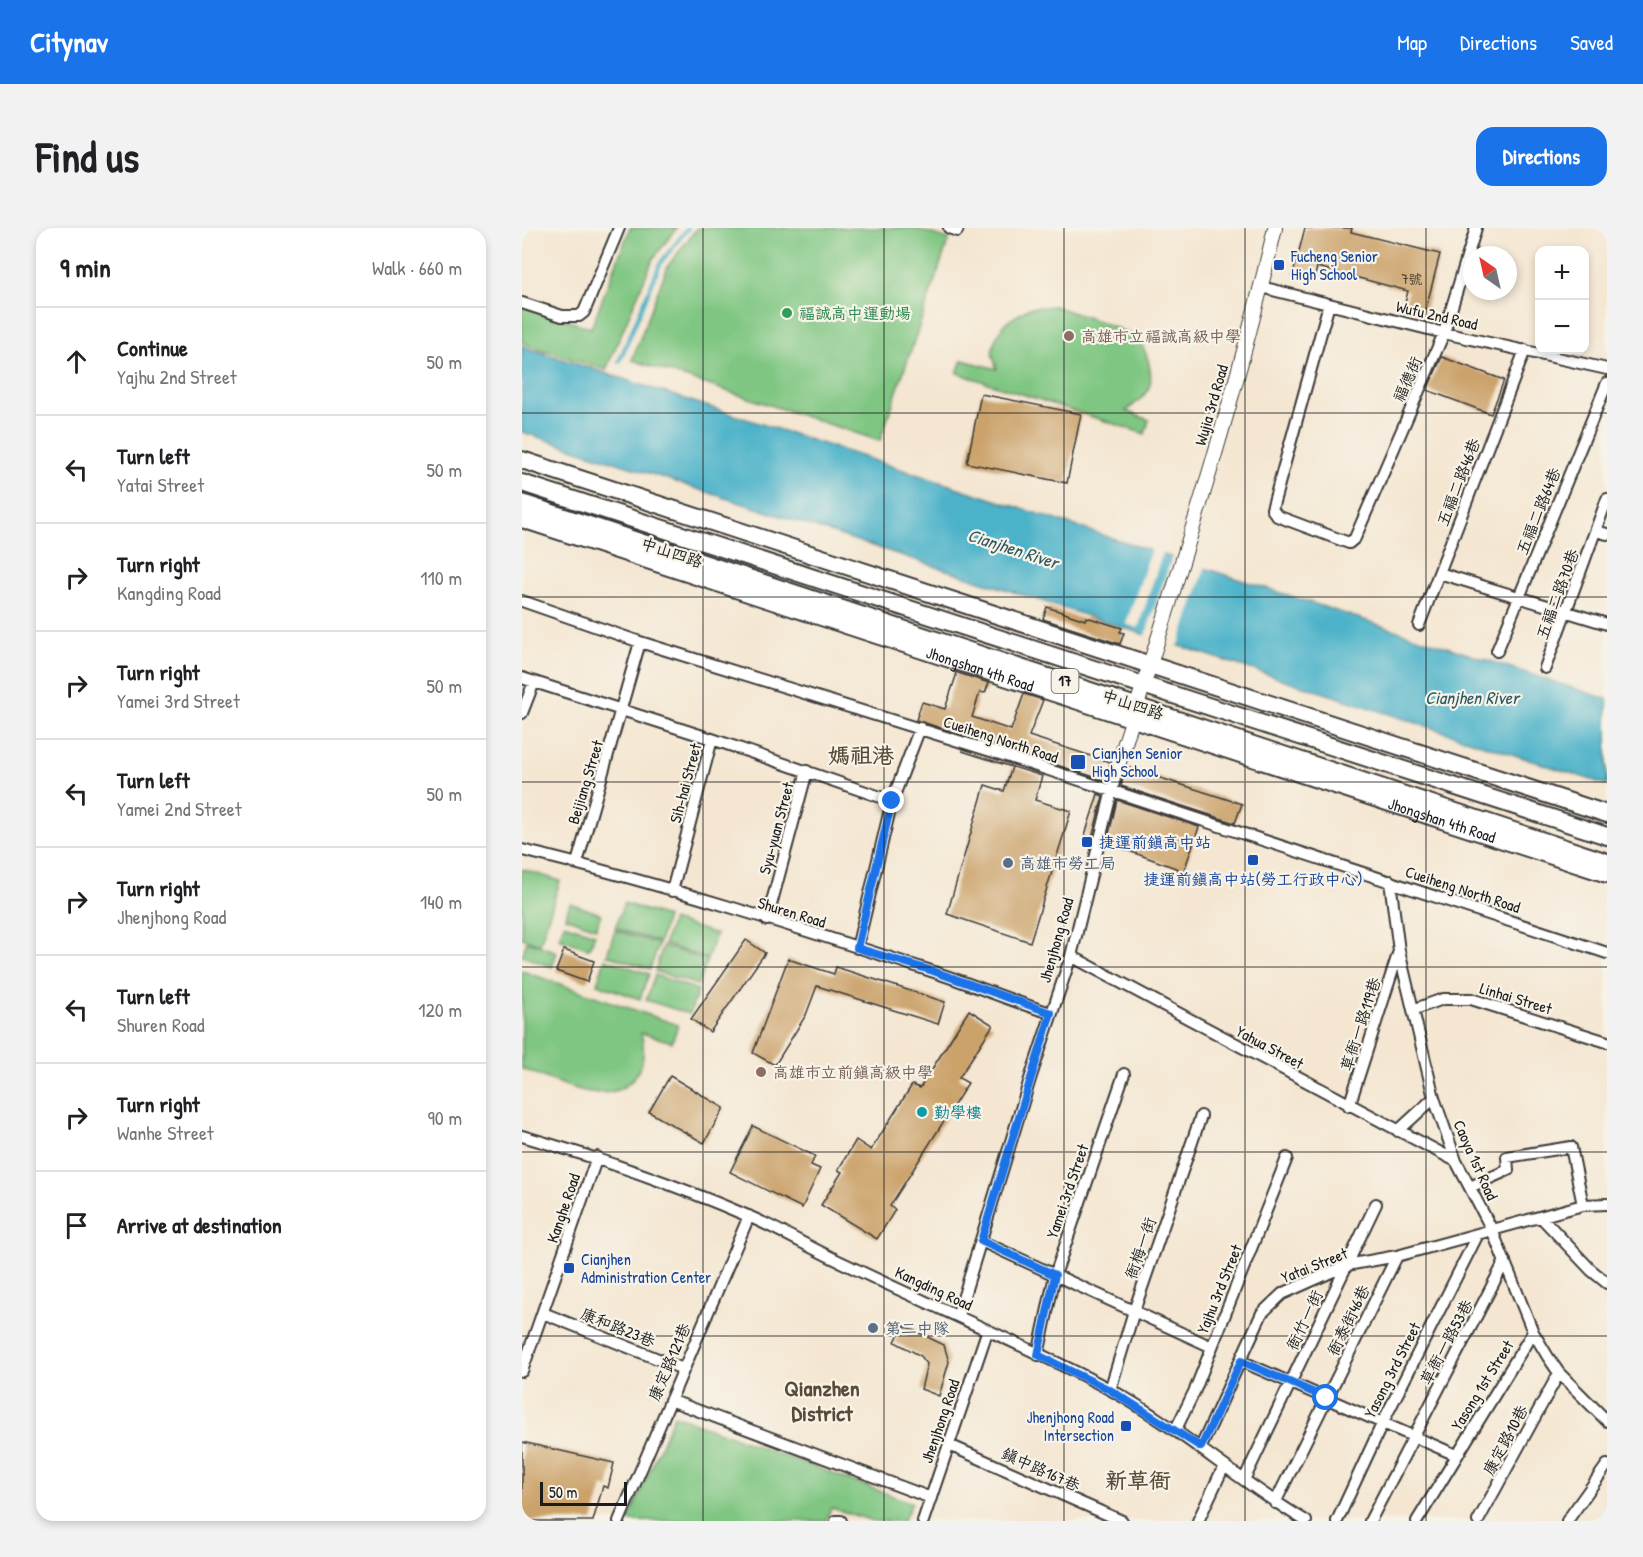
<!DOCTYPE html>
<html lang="en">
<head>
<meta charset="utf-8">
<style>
	body { margin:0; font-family:"Patrick Hand","LXGW WenKai TC",sans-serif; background:#f2f2f2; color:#202124 }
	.controls { position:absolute; right:18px; top:18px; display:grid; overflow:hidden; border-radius:12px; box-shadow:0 3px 9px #0003 }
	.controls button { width:54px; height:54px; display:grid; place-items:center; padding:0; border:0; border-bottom:2px solid #e0e0e0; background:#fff; color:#202124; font:30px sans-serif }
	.compass { position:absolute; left:941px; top:18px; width:54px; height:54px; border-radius:50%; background:#fff; box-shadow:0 3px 9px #0003; rotate:326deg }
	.scale { position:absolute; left:18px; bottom:15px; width:87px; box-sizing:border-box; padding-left:6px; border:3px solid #1c1c1c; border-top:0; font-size:16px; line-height:21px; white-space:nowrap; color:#1c1c1c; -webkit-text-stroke:4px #f7f3e8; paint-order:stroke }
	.stop { position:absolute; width:18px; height:18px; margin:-14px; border:4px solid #1a73e8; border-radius:50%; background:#fff }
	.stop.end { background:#1a73e8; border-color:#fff; box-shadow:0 2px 6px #0008 }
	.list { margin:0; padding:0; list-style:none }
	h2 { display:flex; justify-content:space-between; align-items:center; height:78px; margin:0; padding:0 24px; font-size:26px }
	h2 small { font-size:20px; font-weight:400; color:#757577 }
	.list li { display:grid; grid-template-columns:39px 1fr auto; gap:18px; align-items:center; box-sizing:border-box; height:108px; padding:0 24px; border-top:2px solid #e0e0e0 }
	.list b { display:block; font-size:22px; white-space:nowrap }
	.list p { margin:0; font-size:20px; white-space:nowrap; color:#757577 }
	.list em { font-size:20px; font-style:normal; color:#757577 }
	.icon { flex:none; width:33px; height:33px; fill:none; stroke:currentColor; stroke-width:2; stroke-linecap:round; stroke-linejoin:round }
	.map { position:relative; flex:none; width:1085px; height:1293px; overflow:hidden; border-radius:18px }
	header { display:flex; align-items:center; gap:36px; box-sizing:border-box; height:84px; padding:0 30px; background:#1a73e8; color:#fff }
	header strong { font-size:28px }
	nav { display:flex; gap:33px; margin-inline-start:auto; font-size:21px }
	.intro { display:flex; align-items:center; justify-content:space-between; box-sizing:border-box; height:144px; padding:0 36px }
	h1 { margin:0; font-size:42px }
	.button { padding:15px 27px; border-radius:18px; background:#1a73e8; color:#fff; font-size:21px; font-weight:700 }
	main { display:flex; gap:36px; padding:0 36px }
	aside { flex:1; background:#fff; border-radius:18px; box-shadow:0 3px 9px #0003 }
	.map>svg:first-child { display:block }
</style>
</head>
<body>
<header>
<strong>Citynav</strong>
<nav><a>Map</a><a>Directions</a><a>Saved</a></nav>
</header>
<div class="intro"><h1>Find us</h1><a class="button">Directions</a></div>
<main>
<aside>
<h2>9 min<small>Walk · 660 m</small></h2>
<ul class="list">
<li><svg class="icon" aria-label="ahead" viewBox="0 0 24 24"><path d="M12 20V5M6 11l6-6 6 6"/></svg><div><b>Continue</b><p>Yajhu 2nd Street</p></div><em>50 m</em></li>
<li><svg class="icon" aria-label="left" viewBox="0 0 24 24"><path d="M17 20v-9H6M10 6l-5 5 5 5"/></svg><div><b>Turn left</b><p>Yatai Street</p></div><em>50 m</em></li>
<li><svg class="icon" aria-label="right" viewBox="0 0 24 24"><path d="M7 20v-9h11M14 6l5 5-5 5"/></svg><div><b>Turn right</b><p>Kangding Road</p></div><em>110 m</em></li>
<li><svg class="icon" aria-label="right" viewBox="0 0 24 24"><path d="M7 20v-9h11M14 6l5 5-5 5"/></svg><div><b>Turn right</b><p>Yamei 3rd Street</p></div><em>50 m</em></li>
<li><svg class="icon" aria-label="left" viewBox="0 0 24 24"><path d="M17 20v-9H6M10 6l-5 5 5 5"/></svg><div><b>Turn left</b><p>Yamei 2nd Street</p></div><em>50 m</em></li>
<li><svg class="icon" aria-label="right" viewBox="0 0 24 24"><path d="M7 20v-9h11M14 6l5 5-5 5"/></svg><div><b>Turn right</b><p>Jhenjhong Road</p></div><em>140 m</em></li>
<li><svg class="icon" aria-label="left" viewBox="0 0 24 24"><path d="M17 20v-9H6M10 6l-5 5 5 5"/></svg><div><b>Turn left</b><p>Shuren Road</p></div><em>120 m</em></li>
<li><svg class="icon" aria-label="right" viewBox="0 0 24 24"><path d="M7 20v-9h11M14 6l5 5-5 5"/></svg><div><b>Turn right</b><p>Wanhe Street</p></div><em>90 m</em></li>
<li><svg class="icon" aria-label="arrive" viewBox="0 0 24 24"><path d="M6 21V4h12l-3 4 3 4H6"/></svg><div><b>Arrive at destination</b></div></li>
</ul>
</aside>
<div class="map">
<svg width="1085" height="1293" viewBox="0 0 1085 1293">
	<rect width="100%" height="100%" fill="#f7f3e8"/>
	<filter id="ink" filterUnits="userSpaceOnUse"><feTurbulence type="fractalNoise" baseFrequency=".0167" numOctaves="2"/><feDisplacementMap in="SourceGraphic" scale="12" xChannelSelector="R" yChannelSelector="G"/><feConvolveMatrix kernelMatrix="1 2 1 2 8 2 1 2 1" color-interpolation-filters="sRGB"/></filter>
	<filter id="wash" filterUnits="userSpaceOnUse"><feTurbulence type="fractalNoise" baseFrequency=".008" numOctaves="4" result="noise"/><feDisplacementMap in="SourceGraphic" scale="24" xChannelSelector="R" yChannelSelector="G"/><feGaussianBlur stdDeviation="1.35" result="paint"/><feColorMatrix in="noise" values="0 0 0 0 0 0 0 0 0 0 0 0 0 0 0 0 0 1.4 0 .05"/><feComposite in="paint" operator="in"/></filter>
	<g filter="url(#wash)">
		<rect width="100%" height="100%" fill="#f4e6d1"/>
		<path fill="#7fc682" stroke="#4e714f" stroke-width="1.5" d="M108,0H155L131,31L84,142L0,115V78L69,100Z
			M175,0H391L427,11L358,213L110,132L145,39Z
			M532,78C550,85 603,100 615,111C625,121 632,147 627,160C623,170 611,177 604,183L627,192L623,206L435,145L440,132L475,141L470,125L473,112L483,95L507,80Z
			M0,641L38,653L18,716L0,710Z
			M48,675L79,686L74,700L43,689Z
			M102,675L145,689L137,714L93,700Z
			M150,692L194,706L185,731L142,716Z
			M42,696L73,706L67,721L37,710Z
			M93,702L137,716L128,741L85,727Z
			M5,713L35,724L30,739L0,728Z
			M141,718L185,732L176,757L133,743Z
			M83,731L127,746L118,771L75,756Z
			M0,743L156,797L150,814L119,805C123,819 123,832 115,845C91,886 34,852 0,841Z
			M133,747L176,762L168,786L124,772Z
			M152,1187L390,1275L381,1293H351L309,1280L304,1293H106Z"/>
		<path fill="#4bb2c9" stroke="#346772" stroke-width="1.5" d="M0,118L1085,471V557L0,204Z"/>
		<path fill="#f4e6d1" d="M630,319L641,323L616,400L604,396Z
			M651,326L684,337L656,419L623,408Z"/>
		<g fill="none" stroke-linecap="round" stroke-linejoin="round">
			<path stroke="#4bb2c9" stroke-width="4" d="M97,134L139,34L166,0"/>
		</g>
		<g id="blocks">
			<path fill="#cba26a" d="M783,0H830L829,4L918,26L903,84L882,79L886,63L795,39L792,52L771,46Z
				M920,129L982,152L969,186L905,162Z
				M459,166L559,186L545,255L445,235Z
				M525,379L563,392L564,389L600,400L598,404L602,405L598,416L521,391Z
				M433,444L467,455L463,465L458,464L450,489L489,502L502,466L521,472L507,508L588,534L585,553L394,492L400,474L423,481L434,448Z
				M440,523L520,548L513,572L549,583L508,714L425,686L463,557L482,563L490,539Z
				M604,539L720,576L713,595L599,558Z
				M576,566L581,568L570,610L563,607Z
				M595,572L677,599L662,643L585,615Z
				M224,712L243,725L188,804L169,791Z
				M42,722L72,733L65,754L34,743Z
				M266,731L312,746L314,739L423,774L416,796L295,758L284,787L253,837L231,825Z
				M447,782L471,797L437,850L446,855L368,978L373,982L355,1011L299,977L320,944L316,942L334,912L349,922L390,857L398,860Z
				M148,848L202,880L182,915L127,884Z
				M231,898L293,928L289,937L298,941L280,980L208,944Z
				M381,1097L422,1117L427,1134L417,1168L399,1161L405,1136L399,1128L373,1114Z
				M0,1214L92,1235L86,1260L81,1258L71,1293H0Z"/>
		</g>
	</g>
	<g filter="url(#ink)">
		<use href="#blocks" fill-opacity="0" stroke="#3c3a37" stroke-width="1.5"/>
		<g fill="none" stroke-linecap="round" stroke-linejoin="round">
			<g stroke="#3c3a37" stroke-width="14">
				<path id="minor" d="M427,0L435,3L436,0
					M739,59L922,105L1085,141
					M0,75L40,88H57L62,84L97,0
					M807,76L750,281L755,288L827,315L833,310L922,105L954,0
					M1074,303L1085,306
					M917,345L1085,396
					M0,373L118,414L472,524L1085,725
					M897,397L1003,122
					M975,423L1085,155
					M1023,440L1085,271
					M0,450L190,511L370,573
					M0,485L12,454
					M0,622C138,655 274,699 409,743C450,756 488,773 529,785
					M55,635L118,414
					M868,653L877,723L912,870L934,933L970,1002L1011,1104L1026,1129L1037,1145L1085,1193
					M150,663L190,511
					M245,692L285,543
					M335,720L370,573L398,500
					M549,728L934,933
					M893,781L921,771H949L1085,814
					M827,878L877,723
					M876,903L912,870
					M0,908C77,930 152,956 226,988C259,1002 290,1021 323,1036C411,1079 502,1116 589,1162C658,1200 716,1253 784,1293
					M948,959L986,942L985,929L1049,919L1061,977
					M1019,989L1069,1042L1085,1055
					M459,1013L690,1119
					M21,1085L161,1141
					M436,1087L509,848L549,728L597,534
					M516,1127L533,1047L602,846
					M719,1133L934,1227
					M0,1143L75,929
					M588,1162L612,1083L679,888
					M148,1172L409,1270
					M654,1201L673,1162L765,930
					M427,1217L600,1293
					M679,1219L740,1085L760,1066L825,1037L875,1028L1061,977L1085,976
					M722,1252L854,976
					M753,1275L875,1028
					M97,1293L227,988
					M314,1293H319
					M401,1293L465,1104
					M676,1293L702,1238
					M815,1293L861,1194L956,1006
					M848,1293L983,1033
					M895,1293L1011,1104
					M956,1293L1037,1145
					M1045,1293L1085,1237"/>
			</g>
			<g stroke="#3c3a37" stroke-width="16">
				<path id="secondary" d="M597,534C653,357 711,181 753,0"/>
			</g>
			<g stroke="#3c3a37" stroke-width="20">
				<g id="primary">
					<path d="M0,232L1085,586"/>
					<path d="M0,255L1085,608"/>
					<path d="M0,275L1085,634"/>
					<path id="s1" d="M0,291L1085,646"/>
				</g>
			</g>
			<use href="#minor" stroke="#fff" stroke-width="10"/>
			<use href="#secondary" stroke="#fff" stroke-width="14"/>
			<use href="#primary" stroke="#fff" stroke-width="16"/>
		</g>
	</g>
	<g fill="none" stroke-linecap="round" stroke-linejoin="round" filter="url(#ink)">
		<path stroke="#1a73e8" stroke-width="8" d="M370,573L335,720L411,743L529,785L459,1013L533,1047L516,1127L588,1162L679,1219L719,1133L804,1170"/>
	</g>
	<path fill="none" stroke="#1c1c1c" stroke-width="1.5" stroke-opacity="0.55" d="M181,0V1293M362,0V1293M542,0V1293M723,0V1293M904,0V1293M0,185H1085M0,369H1085M0,554H1085M0,739H1085M0,924H1085M0,1108H1085"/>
	<g fill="#1a4fb4" stroke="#f7f3e8" stroke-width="2">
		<rect x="751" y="31" width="12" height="12" rx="3"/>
		<rect x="548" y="526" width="16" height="16" rx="3"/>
		<rect x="559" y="608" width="12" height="12" rx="3"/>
		<rect x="725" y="626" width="12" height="12" rx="3"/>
		<rect x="41" y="1034" width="12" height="12" rx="3"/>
		<rect x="598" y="1192" width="12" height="12" rx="3"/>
	</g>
	<circle fill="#2e9e5b" stroke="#f7f3e8" stroke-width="2" cx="265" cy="85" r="6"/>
	<g fill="#8d6e63" stroke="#f7f3e8" stroke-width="2">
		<circle cx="547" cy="108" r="6"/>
		<circle cx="239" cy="844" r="6"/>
	</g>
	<g fill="#5c6f8a" stroke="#f7f3e8" stroke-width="2">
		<circle cx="486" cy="635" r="6"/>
		<circle cx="351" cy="1100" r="6"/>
	</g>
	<circle fill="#0f9aa8" stroke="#f7f3e8" stroke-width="2" cx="400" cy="884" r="6"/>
	<g text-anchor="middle" stroke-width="4.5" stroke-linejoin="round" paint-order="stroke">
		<g font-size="14" fill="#483e30">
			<text x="890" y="56">7號</text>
		</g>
		<rect fill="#f7f3e8" stroke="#5e5c59" stroke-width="1.5" x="529.5" y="441" width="27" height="24" rx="4.5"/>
		<g font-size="15" font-weight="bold" fill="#1c1c1c">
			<text x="543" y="458">17</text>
		</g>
		<g font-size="16" fill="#164399" stroke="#f7f3e8" text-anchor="start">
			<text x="769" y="34">Fucheng Senior<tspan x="769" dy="18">High School</tspan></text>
			<text x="570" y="531">Cianjhen Senior<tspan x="570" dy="18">High School</tspan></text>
			<text x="577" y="620">捷運前鎮高中站</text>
			<text x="731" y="657" text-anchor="middle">捷運前鎮高中站(勞工行政中心)</text>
			<text x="59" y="1037">Cianjhen<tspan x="59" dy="18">Administration Center</tspan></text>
			<text x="592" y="1195" text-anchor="end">Jhenjhong Road<tspan x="592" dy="18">Intersection</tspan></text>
		</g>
		<g font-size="16" fill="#27864d" stroke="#f7f3e8" text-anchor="start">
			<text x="277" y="91">福誠高中運動場</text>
		</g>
		<g font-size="16" fill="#1c1c1c" stroke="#f7f3e8">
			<text transform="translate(915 87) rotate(13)" y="6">Wufu 2nd Road</text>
			<text transform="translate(885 151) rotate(-66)" y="6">福德街</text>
			<text transform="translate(689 177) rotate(-74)" y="6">Wujia 3rd Road</text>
			<text transform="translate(936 254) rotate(-69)" y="6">五福二路46巷</text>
			<text transform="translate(1016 283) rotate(-68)" y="6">五福二路64巷</text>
			<text transform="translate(150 324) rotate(18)" y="6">中山四路</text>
			<text transform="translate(1035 366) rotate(-70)" y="6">五福二路70巷</text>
			<text dy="6" stroke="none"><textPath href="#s1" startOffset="482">Jhongshan 4th Road</textPath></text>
			<text transform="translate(611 476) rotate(18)" y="6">中山四路</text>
			<text transform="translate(479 511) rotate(18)" y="6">Cueiheng North Road</text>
			<text transform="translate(63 554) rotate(-73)" y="6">Beijiang Street</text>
			<text transform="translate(163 555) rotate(-75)" y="6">Sih-hai Street</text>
			<text dy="6" stroke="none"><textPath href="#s1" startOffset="968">Jhongshan 4th Road</textPath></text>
			<text transform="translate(254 600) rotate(-75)" y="6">Syu-yuan Street</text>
			<text transform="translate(941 661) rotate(18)" y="6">Cueiheng North Road</text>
			<text transform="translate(270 684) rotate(17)" y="6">Shuren Road</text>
			<text transform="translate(534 712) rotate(-74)" y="6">Jhenjhong Road</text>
			<text transform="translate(994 770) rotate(17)" y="6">Linhai Street</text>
			<text transform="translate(838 796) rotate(-72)" y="6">草衙一路119巷</text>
			<text transform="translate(748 819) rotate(28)" y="6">Yahua Street</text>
			<text transform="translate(954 932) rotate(66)" y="6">Caoya 1st Road</text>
			<text transform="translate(545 963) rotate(-71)" y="6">Yamei 3rd Street</text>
			<text transform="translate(41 980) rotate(-71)" y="6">Kanghe Road</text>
			<text transform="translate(618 1020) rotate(-71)" y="6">衙梅一街</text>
			<text transform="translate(792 1037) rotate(-22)" y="6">Yatai Street</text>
			<text transform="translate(412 1060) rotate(25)" y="6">Kangding Road</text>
			<text transform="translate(697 1061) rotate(-68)" y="6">Yajhu 3rd Street</text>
			<text transform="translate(782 1092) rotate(-65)" y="6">衙竹一街</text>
			<text transform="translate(826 1092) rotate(-64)" y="6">衙泰街46巷</text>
			<text transform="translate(96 1099) rotate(22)" y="6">康和路23巷</text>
			<text transform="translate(924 1114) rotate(-62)" y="6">草衙一路53巷</text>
			<text transform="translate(147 1134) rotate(-67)" y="6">康定路121巷</text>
			<text transform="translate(870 1142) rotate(-63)" y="6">Yasong 3rd Street</text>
			<text transform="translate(960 1157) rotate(-58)" y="6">Yasong 1st Street</text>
			<text transform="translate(418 1193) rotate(-71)" y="6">Jhenjhong Road</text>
			<text transform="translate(983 1212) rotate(-62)" y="6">康定路10巷</text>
			<text transform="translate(519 1241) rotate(24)" y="6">鎮中路167巷</text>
		</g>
		<g font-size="16" fill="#785e54" stroke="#f7f3e8" text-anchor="start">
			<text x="559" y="114">高雄市立福誠高級中學</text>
			<text x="251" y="850">高雄市立前鎮高級中學</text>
		</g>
		<g font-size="16" fill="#4e5e75" stroke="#f7f3e8" text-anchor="start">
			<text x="498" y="641">高雄市勞工局</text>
			<text x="363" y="1106">第二中隊</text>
		</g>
		<g font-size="16" fill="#0d838f" stroke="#f7f3e8" text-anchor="start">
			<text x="412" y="890">勤學樓</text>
		</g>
		<g font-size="18" font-style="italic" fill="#2f5861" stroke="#f7f3e8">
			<text transform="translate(491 321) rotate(18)" y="6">Cianjhen River</text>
			<text x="950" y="476">Cianjhen River</text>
		</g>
		<g font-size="22" font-weight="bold" fill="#594b37" stroke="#f7f3e8">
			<text x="339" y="535">媽祖港</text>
			<text x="300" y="1168">Qianzhen<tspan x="300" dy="25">District</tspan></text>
			<text x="616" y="1260">新草衙</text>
		</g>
	</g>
</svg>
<div class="controls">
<button>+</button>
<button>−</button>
</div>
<svg class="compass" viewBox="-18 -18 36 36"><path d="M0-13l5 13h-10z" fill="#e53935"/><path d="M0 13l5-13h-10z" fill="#757577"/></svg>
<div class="scale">50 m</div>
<div class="stop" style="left:804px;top:1170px"></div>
<div class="stop end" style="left:370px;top:573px"></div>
</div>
</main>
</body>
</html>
